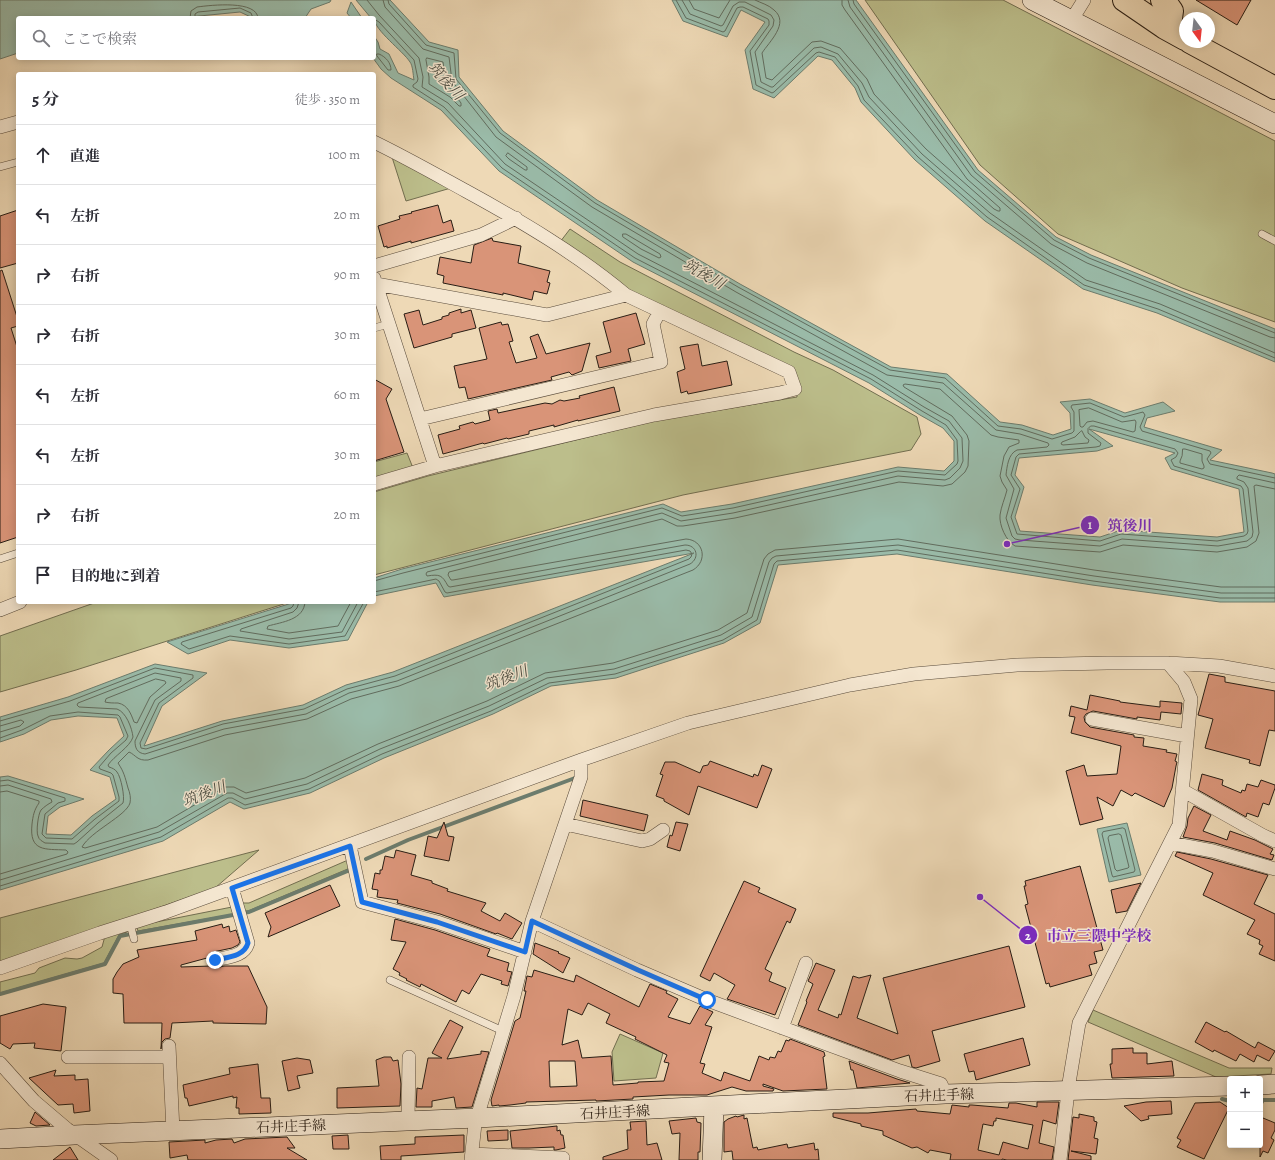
<!DOCTYPE html>
<html lang="ja">
<head>
<meta charset="utf-8">
<style>
	body { margin:0; font-family:Alegreya,"Noto Serif JP",serif; background:#f7f7f7; color:#2b2b33 }
	.controls { position:absolute; right:12px; bottom:12px; display:grid; overflow:hidden; border-radius:4px; box-shadow:0 2px 10px #0003 }
	.controls button { width:36px; height:36px; display:grid; place-items:center; padding:0; border:0; border-bottom:1px solid #e1e1e2; background:#fff; color:#2b2b33; font:20px sans-serif }
	.compass { position:absolute; left:1179px; top:12px; width:36px; height:36px; border-radius:50%; background:#fff; box-shadow:0 2px 10px #0003; rotate:165deg }
	.stop { position:absolute; width:12px; height:12px; margin:-9px; border:3px solid #1a73e8; border-radius:50%; background:#fff }
	.stop.end { background:#1a73e8; border-color:#fff; box-shadow:0 1px 4px #0008 }
	.list { margin:0; padding:0; list-style:none }
	h2 { display:flex; justify-content:space-between; align-items:center; height:52px; margin:0; padding:0 16px; font-size:17px }
	h2 small { font-size:13px; font-weight:400; color:#7c7c81 }
	.list li { display:grid; grid-template-columns:26px 1fr auto; gap:12px; align-items:center; box-sizing:border-box; height:60px; padding:0 16px; border-top:1px solid #e1e1e2 }
	.list b { display:block; font-size:15px; white-space:nowrap }
	.list em { font-size:13px; font-style:normal; color:#7c7c81 }
	.icon { flex:none; width:22px; height:22px; fill:none; stroke:currentColor; stroke-width:2; stroke-linecap:round; stroke-linejoin:round }
	.map { position:relative; flex:none; width:1275px; height:1160px; overflow:hidden }
	.search { position:absolute; background:#fff; box-shadow:0 2px 10px #0003; left:16px; top:16px; width:360px; height:44px; display:flex; align-items:center; gap:10px; box-sizing:border-box; padding:0 14px; border-radius:4px; color:#7c7c81; font-size:15px }
	.panel { position:absolute; background:#fff; box-shadow:0 2px 10px #0003; left:16px; top:72px; width:360px; height:532px; border-radius:4px }
	.map>svg:first-child { display:block }
</style>
</head>
<body>
<div class="map">
<svg width="1275" height="1160" viewBox="0 0 1275 1160">
	<rect width="100%" height="100%" fill="#eed9b6"/>
	<filter id="stains"><feTurbulence type="fractalNoise" baseFrequency=".005" numOctaves="4"/><feColorMatrix values="0 0 0 0 .2 0 0 0 0 .09 0 0 0 0 .02 0 0 0 .5 -.17"/></filter>
	<radialGradient id="worn" r=".72"><stop offset=".6" stop-color="#630" stop-opacity="0"/><stop offset="1" stop-color="#630" stop-opacity=".3"/></radialGradient>
	<path fill="#bcbe8b" stroke="#726e50" d="M865,0H1003L1275,141V322L1182,288L1058,234L980,165Z
		M391,154L451,188L406,201Z
		M570,229L620,262L794,352L833,370L917,417L921,434L911,450L683,495L374,575V492L428,476L654,421L797,397L795,371L625,288L560,242Z
		M407,453L413,468L374,481V462Z
		M97,602H290L76,670L0,692V636Z
		M259,850L215,888L0,963V918Z
		M348,860L350,868L248,911H244L240,903H249Z
		M232,907L234,914L138,931L136,926Z
		M127,928V932L119,935L104,963L0,993V982L35,973L39,968L65,958L77,959L82,958L102,947L105,936Z
		M1093,1010L1229,1068H1272L1271,1074L1216,1077L1088,1022Z
		M620,1034L663,1053L656,1078L614,1081L612,1052Z"/>
	<path fill="#9abba9" stroke="#6c7c6d" fill-rule="evenodd" d="M0,0H331L330,2L311,9L305,18H253L240,12L179,18H18V53L0,59Z
		M356,0H390L429,42L458,50L459,77L503,131L597,200L740,284L891,367L947,374L1000,422L1022,425L1053,435L1071,429L1070,413L1060,402L1090,399L1125,413L1163,402L1175,411L1147,418L1144,427L1222,450L1210,460L1272,473L1275,474V602H1220L1092,585L897,554L778,565L760,623L724,643L616,678L551,686L493,714L384,758L310,793L244,809L230,802L163,841L0,890V777L8,776L84,799L60,807L48,816L46,834L71,835L92,816L116,799L110,777L90,770L109,750L124,736L117,718L78,716L51,720L24,734L0,742V717L68,697L155,664L207,673L162,706L144,746L222,721L303,705L346,685L393,672L694,553L444,597L436,583L374,596V578L402,569L663,504L681,512L732,504L898,467L944,471L954,461V441L943,428L920,415L869,383L633,262L499,171L441,110L391,78L381,69L373,58H374V36L378,42L380,49L389,54L398,73L414,80C413,75 413,66 410,62C403,51 374,30 374,18H371ZM1089,429L1175,453L1165,458L1171,469L1239,489L1244,532L1217,537L1121,530L1100,537L1020,531L1015,517L1024,487L1015,475L1019,458L1097,451L1113,446Z
		M672,0H856L978,170L1056,237L1091,255L1275,329V362L1157,313L1083,289L985,221L915,160L861,102L855,88L832,60L818,56L774,98L753,89L745,50L765,22L741,10L727,37L683,21Z
		M351,2L362,18H351L347,13Z
		M295,602H368L348,640L289,648L230,640L188,654L167,642Z
		M1127,823L1141,875L1109,882L1097,829Z"/>
	<g fill="none" stroke-linecap="round" stroke-linejoin="round">
		<path stroke="#616c5e" stroke-width="1" d="M383,0L385,7L423,49L449,57L452,81L496,137L592,207L736,292L887,375L943,383L996,430L1020,434L1048,443L1049,445L1047,447L1017,450C1008,454 1007,467 1006,475L1014,489L1006,518L1012,536L1015,539L1020,540L1100,546L1122,539L1218,546L1247,541L1252,537L1253,532L1248,488L1244,482L1237,479V477L1239,475L1275,483
			M388,0L389,4L426,45L454,53L456,79L500,133L595,203L738,287L890,370L945,378L998,426L1021,429L1052,439L1072,433L1074,431V412L1071,407L1072,405L1090,403L1124,417L1143,412L1145,415L1140,427L1142,431L1210,451L1211,453L1207,459L1210,464L1275,478
			M676,0L686,18L723,32L725,31L737,8L740,7H743L768,19L769,21V25L750,51L756,85L772,93L774,92L816,53L819,52L835,57L858,86L864,100L918,157L987,217L1084,285L1158,309L1275,358
			M682,0L690,14L721,26L723,25L733,6L739,2H745L771,15L774,20L773,26L755,52L761,82L771,87H773L814,48L821,47L838,54L862,83L869,97L922,154L990,213L1086,280L1160,304L1275,353
			M689,0L694,9L719,18L730,0
			M755,0C761,3 769,5 774,10C790,23 769,42 762,53L766,78L772,80L812,42L821,41L840,48L867,79L874,94L926,149L994,209L998,211H1000V208L967,179L845,10L842,5V0
			M848,0L850,7L971,175L1051,244L1087,263L1270,337L1275,338
			M853,0L854,4L975,172L1054,240L1089,258L1275,333
			M190,18L191,11L197,7C212,5 257,0 258,18
			M195,18V14L198,12L240,8L251,13L253,18
			M374,19L379,22L414,60L418,79L417,82L413,85V87L444,107L502,168L635,258L871,379L922,411L946,425L957,440L958,461L957,464L945,475L898,471L733,508L682,516L662,508L403,573L374,581
			M377,54H379C386,57 391,63 391,70H388L377,56Z
			M427,58L443,62L446,83L461,103V106H459L450,97L429,84V77L426,60Z
			M508,153L527,167V170H525L509,159L506,156Z
			M623,234H626L660,254L661,257L659,258L641,249L623,237Z
			M1089,408L1122,422L1135,420L1136,422L1135,431L1133,432L1093,421L1087,422L1083,427H1081L1080,426L1079,410Z
			M1091,426H1094L1175,449L1178,453L1176,457L1171,460L1174,466L1241,486L1243,489L1248,531L1247,534L1244,536L1217,541L1121,534L1100,541L1017,534L1011,517L1020,489L1011,475L1016,457L1019,454L1096,447L1100,446L1101,443L1088,433V429Z
			M1082,431L1085,437L1089,440L1088,443L1063,445L1061,444L1062,442L1075,437L1080,432Z
			M1183,449H1185L1202,454V461L1204,466V468L1202,469L1180,463V461L1182,456Z
			M1275,489L1256,485L1254,486L1259,533L1256,541L1247,547L1217,552L1123,545L1100,552L1015,546C1006,541 999,525 1000,515C1001,507 1005,498 1007,490L1002,482L1000,476L1004,456L1009,447L1019,443V440L998,437L991,435L940,389L905,384L903,385L904,387L952,416L967,435L969,441L968,466L965,472L952,484L943,486L899,482L735,518L683,526H677L662,519L449,572L448,575L451,580H453L686,539C704,540 708,561 693,570L399,686L351,699L307,719L225,735L148,760C137,761 136,755 129,752L118,763C124,772 125,777 128,788C130,793 131,798 130,803C126,816 91,831 82,847L85,848L157,827L225,787H234L246,793L305,778L378,744L487,701L545,673L613,663L718,630L747,613L764,559L768,554L775,550L898,539L1094,570L1221,587H1275
			M294,602L293,606L291,608L182,642L181,644L189,649L230,636L289,644L345,636L364,602
			M299,602L297,608L293,612L241,629L240,631L289,639L342,632L358,602
			M305,602C304,620 282,622 268,626L267,629L289,633L338,626L351,602
			M156,679L165,681L166,683L150,697L137,723L134,722C131,714 128,705 118,703C113,703 109,703 105,702L106,699Z
			M0,721L70,701L155,668L193,675V678L159,703L140,743L141,748L146,749L223,724L304,709L347,689L395,676L689,559L691,557L692,554L690,551L686,550L447,593L445,592L439,581L436,579L374,592
			M0,726L21,720L24,722L20,726L0,732
			M0,738L22,730L50,716L78,712L118,715L120,717L128,736L126,740L111,753L99,767L100,769L111,773L113,775L119,797V801L95,819L72,839L46,838L42,834L45,814L58,803L65,801V798L8,780L0,781
			M0,786L8,785L51,799L52,802C48,804 44,807 41,810C38,814 36,832 38,836C39,840 42,841 45,843L74,844L77,842L98,823L123,803C125,797 121,777 117,772C115,769 112,768 109,767L108,765C114,756 130,747 133,737C132,728 126,712 117,709L79,707L77,705L78,703L155,673L181,678V681L155,700L135,741C135,748 137,753 145,754L224,729L306,714L349,693L397,681L690,564C700,558 697,545 685,545L450,587L448,586C442,575 440,574 427,576L426,574L427,572L662,513L681,521L733,513L898,476L945,480L950,478L960,468L963,461L962,438L949,421L924,407L873,375L638,254L505,164L448,103L422,87L423,77L419,58L379,15L367,0
			M0,792L7,791L39,801V803C34,810 33,816 32,824C29,852 45,849 66,850L68,852L67,854L0,874
			M1123,828L1125,829L1135,870L1134,872L1113,877L1112,875L1102,834L1103,832Z
			M1119,834L1121,835L1129,867L1128,868L1117,871L1115,869L1108,838L1109,836Z
			M0,880L159,832L227,793H233L245,799L307,784L380,749L489,706L547,678L614,669L721,635L752,617L769,562L772,558L776,556L898,545L1094,576L1221,593H1275
			M0,886L161,837L228,798H232L245,805L309,789L382,754L491,711L549,683L615,674L723,640L757,620L774,564L777,561L897,550L1093,581L1220,598H1275"/>
		<path stroke="#6c7c6d" stroke-width="4" d="M366,859L408,840L575,778
			M0,994L105,964L120,936L249,912L350,870
			M1222,1099L1230,1101
			M1260,1105L1263,1100H1275"/>
	</g>
	<path fill="#d99478" stroke="#281d14" fill-rule="evenodd" d="M1196,0H1251L1237,25Z
		M438,205L443,223L451,220L454,231L411,243V241L387,248V246L384,247L378,226L400,219L399,216L412,213L411,212Z
		M18,210V263L0,268V216Z
		M492,238L493,241L521,246L518,263L550,271L547,282L550,283L547,294L534,291L532,300L503,293V295L443,283L444,276L437,274L440,257L471,263L474,245Z
		M2,270L18,320V326L11,328L18,350V537L0,543V271Z
		M461,309V313L471,310L476,328L452,334V337L414,348L404,314L419,310L423,325L442,319V317L449,315V313Z
		M636,313L645,344L628,349L631,361L599,368L596,356L611,352L603,322Z
		M501,322L502,325L508,324L513,341L509,342L516,363L537,358L530,337L538,334L546,354L590,343L582,371L572,375L569,372L551,377L552,380L468,399L465,387L459,388L454,366L487,359L479,328Z
		M698,344L702,366L727,361L732,385L688,394L687,391L681,393L677,372L685,369L680,347Z
		M374,379L392,389L386,399L404,452L374,461Z
		M614,387L620,411L578,421V420L554,427V425L529,431V434L508,439L507,438L484,444L483,443L443,454L438,435L460,429L459,426L473,422L475,424L490,420L488,411L497,409L498,413L545,403L552,404L560,400L564,401L580,398L579,396Z
		M1209,674L1225,677V682L1275,691V731L1269,730L1260,766L1249,763L1250,760L1205,748L1213,719L1198,715Z
		M1090,695L1120,701V702L1160,707V701L1182,703L1181,714L1161,712L1160,720L1137,717V719L1093,711L1086,714L1084,717L1085,722L1090,727L1134,735V737L1144,738L1143,746L1167,750L1166,752L1177,754L1175,761L1177,762L1176,766L1172,788L1164,807L1135,793L1132,796L1121,790L1113,806L1097,797L1103,819L1080,825L1066,771L1084,765L1087,776L1117,774L1121,746L1071,733L1075,717L1069,716L1071,706L1087,710Z
		M710,761L753,777L754,774L758,776L762,765L772,769L757,808L698,786L689,815L664,801V799L656,796L663,775L660,774L665,762H675L700,773L703,766L708,765Z
		M1202,774L1223,780L1222,785L1241,793L1242,790L1245,791L1247,784L1258,787L1261,780L1275,785V788L1269,805L1263,803L1258,817L1247,813L1246,817L1198,790Z
		M583,800L648,815L644,831L580,816Z
		M1194,806L1211,815L1203,831L1227,840L1230,831L1255,840L1273,849L1270,854L1274,855L1272,860L1215,843L1183,837L1187,826L1188,818Z
		M444,822L448,836L454,837L449,861L424,856L428,836L437,838Z
		M676,822L688,824L680,851L667,847L670,835L672,836Z
		M396,850L416,855L411,875L432,881V883L448,889L447,891L486,903L481,911L500,921L505,913L522,923L512,939L497,933L496,934L440,914L397,903L398,900L377,897L378,890L372,889L375,873L380,874V870H382L385,856L394,858Z
		M1177,852L1211,859L1268,875L1254,904L1275,914V961L1259,954L1263,946L1259,944L1260,940L1247,934L1255,920L1203,895L1213,873L1175,856Z
		M1080,866L1103,950L1094,952L1097,963L1089,965L1092,975L1050,987L1049,983L1046,984L1025,905L1028,904L1024,886H1026L1025,881Z
		M744,881L760,888L758,892L796,909L790,923L787,921L765,969L772,973L769,981L786,988L775,1015L727,999L735,985L714,973L710,981L700,976Z
		M1141,883L1127,911L1116,913L1111,890Z
		M330,885L340,906L268,937L271,927L265,913Z
		M395,919L435,930L490,949L487,956L509,963L507,971L512,972L508,986L501,984L502,981L481,974L469,994L462,990L456,1002L421,984L420,987L406,980L407,979L399,975L400,973L393,969L406,942L391,940Z
		M222,924L223,928L229,926L230,932L236,930L240,942L238,945L232,948L213,952L209,954L207,958L181,965V967L211,966L216,968L224,966H248L267,1007L266,1024L213,1023V1021L172,1023L170,1038L165,1039L162,1042L161,1049L162,1023H124L123,994L113,993V979L117,972L123,964L139,957L137,950L197,940L195,931Z
		M535,943L559,952L558,953L570,958L563,973L533,954Z
		M1009,946L1025,1007L932,1031L940,1061L916,1068L912,1067L909,1055L892,1060L798,1025L807,1002L806,1001L813,984L808,981L816,963L835,970L818,1010L838,1018L839,1014L841,1015L853,976L859,978L871,975L857,1018L898,1034L883,978Z
		M534,970L574,982L576,975L639,1007L650,984L667,991L666,993L678,999L668,1017L690,1024L700,1006L713,1012L705,1025L712,1027L700,1063L705,1064L702,1073L721,1081L724,1072L750,1081L759,1056L769,1060L770,1057L775,1058L778,1051L781,1052L786,1040L789,1041L790,1039L824,1052L825,1056L823,1057L827,1089L783,1091L763,1084V1086L774,1089L773,1091H746L732,1087L707,1095H669L633,1097V1099L596,1101V1100L526,1102V1103L510,1105L499,1106V1105L492,1106L491,1100L515,1021L520,1018L526,991H524L527,976L532,977ZM588,1003L610,1014L606,1023L636,1037L635,1039L667,1055L664,1062L669,1063L664,1081L638,1082V1083L613,1085L611,1056L582,1058L578,1040L562,1045L568,1009L582,1015ZM549,1061H575L577,1086L550,1087Z
		M43,1004L66,1007L61,1051L34,1048L35,1043L13,1044L10,1049L0,1043V1016Z
		M450,1020L463,1027L447,1059L481,1054V1051L489,1052L472,1107L456,1108L454,1097L432,1101V1107H416L417,1088L422,1089L428,1058H442L432,1053Z
		M1206,1022L1225,1032L1226,1031L1255,1048L1258,1042L1275,1051L1269,1061L1257,1055L1254,1062L1240,1054L1236,1061L1214,1050L1213,1052L1195,1042Z
		M1023,1038L1030,1065L976,1080L974,1071L969,1072L964,1054Z
		M1133,1048V1053H1147V1064L1172,1061L1174,1076L1112,1078L1110,1064H1112V1049Z
		M384,1057H391L393,1061L398,1060L401,1084L400,1106L337,1108V1088L379,1086L376,1060Z
		M297,1058L310,1060L313,1073L297,1076L300,1088L288,1091L282,1061Z
		M849,1061L897,1079L910,1083L857,1088L853,1070H851Z
		M258,1064L261,1098H270L271,1113L239,1114V1108H236L237,1097L233,1098V1096L189,1106L187,1098H185L183,1085L230,1074L229,1068Z
		M56,1070L54,1076L75,1075V1080L88,1079L90,1111L74,1113L73,1104L58,1105L29,1078Z
		M1171,1101L1172,1114L1148,1116L1149,1119L1141,1121L1124,1106L1146,1102Z
		M1037,1102H1059L1056,1124L1043,1120L1039,1143L1054,1147L1052,1160H1007L1002,1159V1160H950L951,1154L930,1150L928,1153L917,1147L912,1148L883,1135V1131L861,1126V1124L833,1117V1113H868L916,1109L917,1111L950,1114L952,1105L969,1107V1105H972L1008,1108L1009,1103H1016L1037,1107ZM996,1118L1033,1125L1028,1149L1003,1142L999,1155L978,1150L983,1124L993,1126L994,1121H996Z
		M1220,1102L1229,1108L1204,1159L1177,1147L1181,1140L1177,1138L1195,1103Z
		M35,1112L50,1125L36,1126L30,1123Z
		M1079,1114L1094,1117V1121L1097,1122L1094,1138L1098,1139L1096,1154L1071,1151L1091,1156V1160H1068L1073,1117L1079,1118Z
		M744,1115V1119L747,1118L753,1148L757,1147L758,1150L787,1144L788,1148L814,1143L815,1150L818,1149L819,1160H733L732,1151L724,1152V1122L728,1119L736,1116L737,1117Z
		M696,1118L697,1122L701,1123L700,1152H698V1160H679L680,1133L672,1134L669,1121Z
		M1263,1118L1275,1123V1130L1271,1138L1274,1140L1268,1153L1263,1151L1260,1157V1123Z
		M646,1121L647,1145L657,1143L662,1160H603V1157L628,1149L627,1130H631L630,1122Z
		M557,1126V1131L560,1130L561,1135H563L565,1148L556,1150H554V1147L529,1148H512L510,1131Z
		M508,1130V1140L488,1141L487,1131Z
		M348,1135L349,1149H333L332,1136Z
		M464,1135V1152L401,1156V1160H381L380,1146L415,1144V1137Z
		M287,1137L295,1148H287L307,1160H188L187,1155L170,1158L169,1142L205,1140V1143L216,1140L232,1139L234,1143L245,1139Z
		M70,1147L78,1160H53Z"/>
	<g fill="none" stroke-linecap="round" stroke-linejoin="round">
		<g stroke="#5a4c3c" stroke-width="8">
			<path id="lane" d="M0,167L18,162
				M1262,234L1275,241
				M374,328L389,324
				M0,559L18,553
				M130,924L134,939
				M390,980L503,1031"/>
		</g>
		<g stroke="#5a4c3c" stroke-width="14">
			<path id="street" d="M1071,21L1084,0
				M0,127L18,122
				M374,142C405,157 435,174 466,191C521,221 577,254 626,295L789,372L795,389L780,393L654,415L435,466L374,484
				M374,266L481,235L516,218
				M374,278L435,466
				M376,284L547,315L626,295
				M420,419L661,362L653,324L660,311
				M0,610L20,602
				M1092,719L1187,736
				M1182,790L1262,835L1275,841
				M565,824L642,841L650,839L663,830
				M1170,843L1213,851L1275,869
				M350,846L362,902L437,922L525,952
				M532,921L637,970L707,1000L900,1071L941,1084L945,1094
				M215,960C227,957 244,957 248,943L232,888
				M0,968L100,933L166,912L581,760L688,723L850,685L914,674L1017,665L1107,663H1168L1219,666L1275,676
				M782,1028L806,963
				M169,1046L173,1131
				M68,1057H169
				M0,1063L34,1101L67,1129L111,1160
				M408,1121L409,1057
				M472,1154L563,1158
				M471,1160L475,1124L514,996L532,921L581,777V760
				M1060,1160L1069,1083L1079,1023L1179,825L1191,699L1184,682L1168,663"/>
		</g>
		<g stroke="#281d14" stroke-width="20">
			<path id="secondary" d="M1032,0L1275,124
				M1260,1085L1275,1084
				M0,1139L74,1135L477,1118L945,1094L1230,1086
				M712,1160L714,1107"/>
		</g>
		<g stroke="#281d14" stroke-width="24">
			<path id="highway" d="M1124,0L1165,28L1185,39
				M1162,0L1165,1L1172,11L1171,18L1165,28
				M1190,42L1275,88"/>
		</g>
		<use href="#lane" stroke="#f4e6d0" stroke-width="7"/>
		<use href="#street" stroke="#f4e6d0" stroke-width="13"/>
		<use href="#secondary" stroke="#f4e6d0" stroke-width="19"/>
		<use href="#highway" stroke="#eed9b6" stroke-width="22"/>
	</g>
	<g fill="none" stroke-linecap="round" stroke-linejoin="round">
		<path stroke="#1a73e8" stroke-width="5" d="M215,960C227,957 244,957 248,943L232,888L350,846L362,902L437,922L525,952L532,921L638,970L707,1000"/>
	</g>
	<g text-anchor="middle" stroke-width="3" stroke-linejoin="round" paint-order="stroke">
		<g font-size="14" fill="#281d14" stroke="#f4e6d0">
			<text transform="translate(939 1095) rotate(-2)" y="5">石井庄手線</text>
			<text transform="translate(615 1112) rotate(-3)" y="5">石井庄手線</text>
			<text transform="translate(291 1126) rotate(-2)" y="5">石井庄手線</text>
		</g>
		<g font-size="15" font-style="italic" fill="#4a4c41" stroke="#f4e6d0">
			<text transform="translate(446 81) rotate(48)" y="5">筑後川</text>
			<text transform="translate(704 274) rotate(30)" y="5">筑後川</text>
			<text transform="translate(506 678) rotate(-21)" y="5">筑後川</text>
			<text transform="translate(204 794) rotate(-21)" y="5">筑後川</text>
		</g>
	</g>
	<path fill="none" stroke="#7b2cbf" stroke-width="1.5" d="M1007 544L1090 525M980 897L1028 935"/>
	<g fill="#7b2cbf" stroke="#f4e6d0" stroke-width="1.5">
		<circle cx="1007" cy="544" r="4"/>
		<circle cx="980" cy="897" r="4"/>
		<circle cx="1090" cy="525" r="10"/>
		<circle cx="1028" cy="935" r="10"/>
	</g>
	<g font-size="12" text-anchor="middle" font-weight="bold" fill="#fff">
		<text x="1090" y="529">1</text>
		<text x="1028" y="940">2</text>
	</g>
	<g font-size="15" text-anchor="middle" font-weight="bold" fill="#7b2cbf" stroke="#f4e6d0" stroke-width="3" stroke-linejoin="round" paint-order="stroke">
		<text x="1130" y="531">筑後川</text>
		<text x="1099" y="941">市立三隈中学校</text>
	</g>
	<rect width="100%" height="100%" filter="url(#stains)"/>
	<rect width="100%" height="100%" fill="url(#worn)"/>
</svg>
<div class="controls">
<button>+</button>
<button>−</button>
</div>
<svg class="compass" viewBox="-18 -18 36 36"><path d="M0-13l5 13h-10z" fill="#e53935"/><path d="M0 13l5-13h-10z" fill="#7c7c81"/></svg>
<div class="stop" style="left:707px;top:1000px"></div>
<div class="stop end" style="left:215px;top:960px"></div>
<div class="search"><svg class="icon" aria-label="search" viewBox="0 0 24 24"><circle cx="10" cy="10" r="6"/><path d="M15 15l6 6"/></svg>ここで検索</div>
<section class="panel">
<h2>5 分<small>徒歩 · 350 m</small></h2>
<ul class="list">
<li><svg class="icon" aria-label="ahead" viewBox="0 0 24 24"><path d="M12 20V5M6 11l6-6 6 6"/></svg><div><b>直進</b></div><em>100 m</em></li>
<li><svg class="icon" aria-label="left" viewBox="0 0 24 24"><path d="M17 20v-9H6M10 6l-5 5 5 5"/></svg><div><b>左折</b></div><em>20 m</em></li>
<li><svg class="icon" aria-label="right" viewBox="0 0 24 24"><path d="M7 20v-9h11M14 6l5 5-5 5"/></svg><div><b>右折</b></div><em>90 m</em></li>
<li><svg class="icon" aria-label="right" viewBox="0 0 24 24"><path d="M7 20v-9h11M14 6l5 5-5 5"/></svg><div><b>右折</b></div><em>30 m</em></li>
<li><svg class="icon" aria-label="left" viewBox="0 0 24 24"><path d="M17 20v-9H6M10 6l-5 5 5 5"/></svg><div><b>左折</b></div><em>60 m</em></li>
<li><svg class="icon" aria-label="left" viewBox="0 0 24 24"><path d="M17 20v-9H6M10 6l-5 5 5 5"/></svg><div><b>左折</b></div><em>30 m</em></li>
<li><svg class="icon" aria-label="right" viewBox="0 0 24 24"><path d="M7 20v-9h11M14 6l5 5-5 5"/></svg><div><b>右折</b></div><em>20 m</em></li>
<li><svg class="icon" aria-label="arrive" viewBox="0 0 24 24"><path d="M6 21V4h12l-3 4 3 4H6"/></svg><div><b>目的地に到着</b></div></li>
</ul>
</section>
</div>
</body>
</html>
